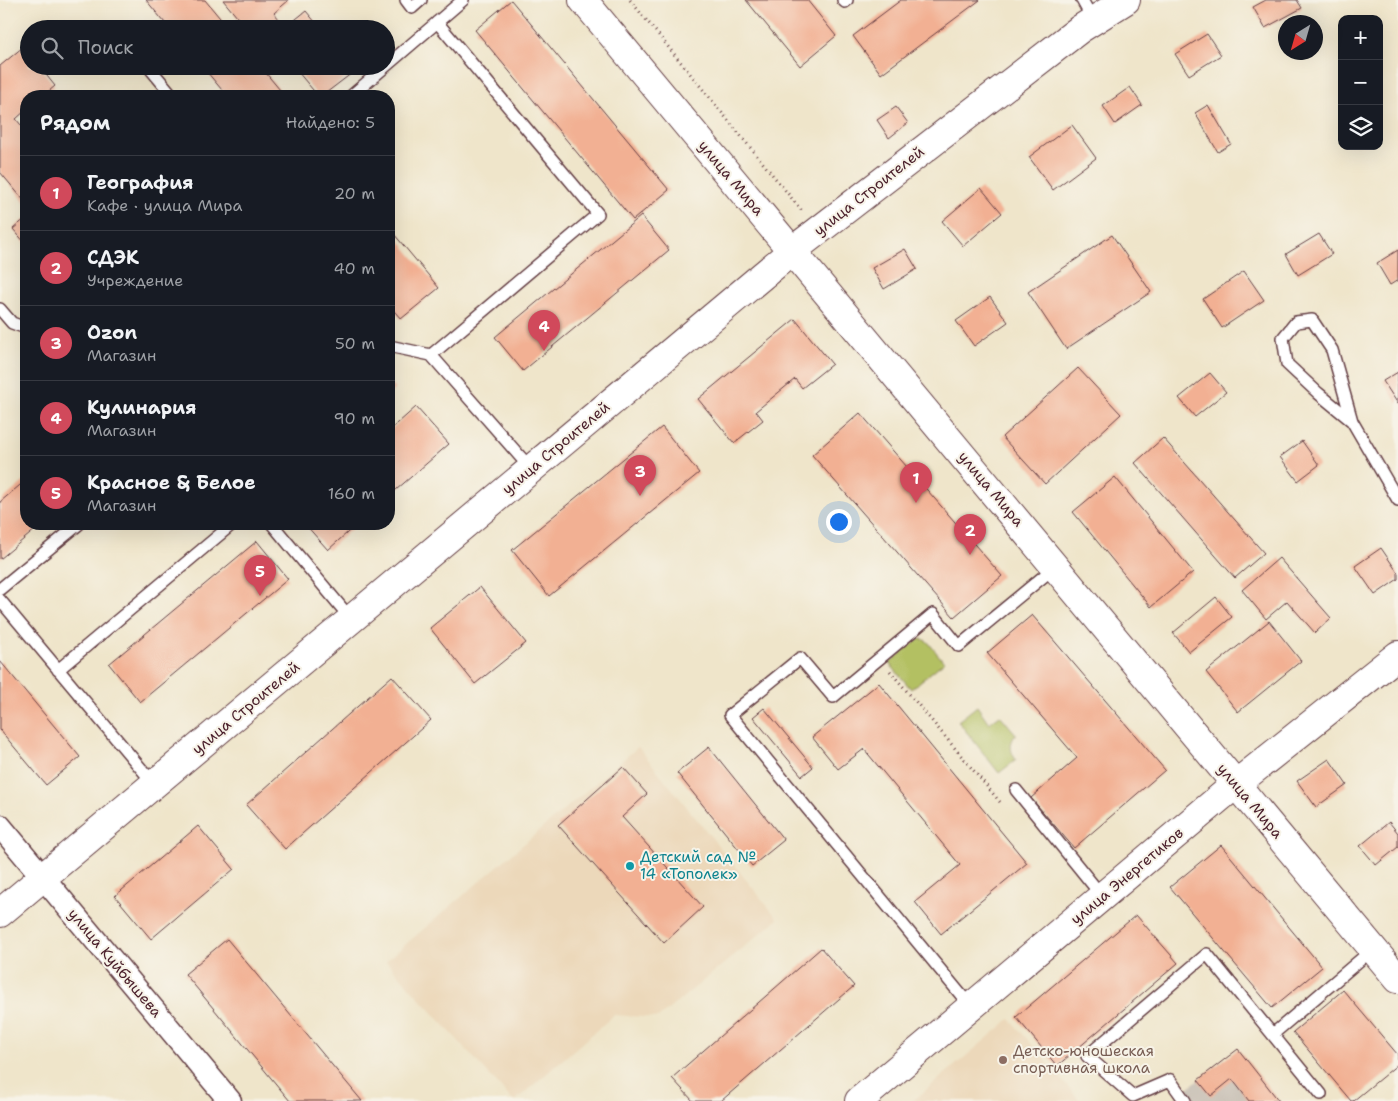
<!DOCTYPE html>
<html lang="ru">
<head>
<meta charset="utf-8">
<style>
	body { margin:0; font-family:"Shantell Sans",sans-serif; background:#242831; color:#f1f3f6 }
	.controls { position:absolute; right:15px; top:15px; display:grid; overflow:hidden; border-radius:10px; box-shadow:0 5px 20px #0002 }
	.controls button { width:45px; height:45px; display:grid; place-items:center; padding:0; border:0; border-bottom:1px solid #363941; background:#171b24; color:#f1f3f6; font:25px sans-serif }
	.compass { position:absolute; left:1278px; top:15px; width:45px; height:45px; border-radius:50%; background:#171b24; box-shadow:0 5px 20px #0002; rotate:217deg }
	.you { position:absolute; left:838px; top:521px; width:18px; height:18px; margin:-12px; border:4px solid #fff; border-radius:50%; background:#1a73e8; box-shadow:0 0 0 8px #1a73e833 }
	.badge { display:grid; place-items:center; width:32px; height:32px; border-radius:50%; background:#d1495b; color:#fff; font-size:16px; font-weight:700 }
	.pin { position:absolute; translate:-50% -41px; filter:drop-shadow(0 1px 2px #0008) }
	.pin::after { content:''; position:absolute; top:26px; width:18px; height:15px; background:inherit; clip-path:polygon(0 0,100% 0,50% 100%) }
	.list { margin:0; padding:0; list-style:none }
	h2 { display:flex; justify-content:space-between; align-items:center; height:65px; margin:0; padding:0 20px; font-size:21px }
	h2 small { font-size:16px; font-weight:400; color:#9ea1a6 }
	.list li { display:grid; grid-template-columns:32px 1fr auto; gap:15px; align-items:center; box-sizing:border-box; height:75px; padding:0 20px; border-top:1px solid #363941 }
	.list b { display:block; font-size:19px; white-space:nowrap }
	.list p { margin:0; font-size:16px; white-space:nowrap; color:#9ea1a6 }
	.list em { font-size:16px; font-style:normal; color:#9ea1a6 }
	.icon { flex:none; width:28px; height:28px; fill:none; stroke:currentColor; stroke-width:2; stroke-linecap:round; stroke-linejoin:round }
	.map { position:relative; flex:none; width:1398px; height:1101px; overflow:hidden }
	.search { position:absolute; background:#171b24; box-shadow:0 5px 20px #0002; left:20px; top:20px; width:375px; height:55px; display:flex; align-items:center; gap:12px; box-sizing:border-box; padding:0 18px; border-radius:28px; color:#9ea1a6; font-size:19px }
	.panel { position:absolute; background:#171b24; box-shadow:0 5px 20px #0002; left:20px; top:90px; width:375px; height:440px; border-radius:20px }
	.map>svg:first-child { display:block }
</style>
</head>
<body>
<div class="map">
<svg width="1398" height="1101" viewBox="0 0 1398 1101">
	<rect width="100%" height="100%" fill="#f7f3e8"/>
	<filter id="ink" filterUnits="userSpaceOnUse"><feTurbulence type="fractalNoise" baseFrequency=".02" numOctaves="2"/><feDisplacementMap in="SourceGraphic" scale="10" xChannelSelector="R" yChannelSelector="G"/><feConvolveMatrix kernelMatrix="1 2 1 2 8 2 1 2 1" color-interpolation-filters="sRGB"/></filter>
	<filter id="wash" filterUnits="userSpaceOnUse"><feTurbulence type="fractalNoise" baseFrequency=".0096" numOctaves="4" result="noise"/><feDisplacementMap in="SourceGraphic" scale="20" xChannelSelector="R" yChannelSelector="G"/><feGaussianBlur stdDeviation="1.12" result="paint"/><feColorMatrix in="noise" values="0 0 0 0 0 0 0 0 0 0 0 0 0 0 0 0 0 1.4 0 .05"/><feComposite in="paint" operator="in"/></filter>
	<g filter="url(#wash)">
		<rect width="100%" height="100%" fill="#efe5ca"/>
		<path fill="#ecd8ba" d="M638,747L778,919L658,1018L614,1015L515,1101H513L386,961Z
			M1010,1019L1080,1101H913Z"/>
		<path fill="#cbc3b8" d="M1238,1049L1279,1101H1171L1198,1080Z"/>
		<path fill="#b3c062" stroke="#7e7046" d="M921,639L925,640L928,642L944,662L911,689L889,663L916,641Z
			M977,706L989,723L1000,715L1016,734C1009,743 1010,751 1016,760L999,773L958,721Z"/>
		<g id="blocks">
			<path fill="#f2b093" d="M146,0H205L229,29H170Z
				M223,0H289L274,13L286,27L306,11L321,29H262L259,25L255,29H247Z
				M511,0L669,190L633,220L475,30Z
				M746,0H807L836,36L800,66Z
				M901,0H980L881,74L853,36Z
				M1266,0H1297L1302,8L1265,28L1253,7Z
				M1207,34L1221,55L1189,75L1175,54Z
				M23,47L29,54V66H39L55,86L43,96H26V110L16,119L26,131V203L0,172V66Z
				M202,66H260L285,96H227Z
				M293,66H352L356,70L322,96H318Z
				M1130,87L1142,105L1115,124L1103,106Z
				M1208,105L1231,144L1218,152L1195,113Z
				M896,107L908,123L889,138L877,120Z
				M1072,125L1096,158L1053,190L1029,157Z
				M981,188L1002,213L963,246L942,221Z
				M641,216L669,250L523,371L495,337Z
				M26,218V244L13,229Z
				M389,228L439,288L401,319L389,305Z
				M1319,234L1332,254L1298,275L1286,254Z
				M1112,235L1151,292L1066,349L1028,292Z
				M905,249L917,269L884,289L872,268Z
				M1398,250V280L1390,285L1377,263Z
				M1244,271L1264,300L1222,328L1203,299Z
				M990,297L1008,322L974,346L956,321Z
				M795,319L832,364L802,388L795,379L756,411L763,420L734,443L698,399Z
				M1078,368L1121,414L1045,484L1002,437Z
				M1398,372V404L1383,381Z
				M1210,373L1226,392L1195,417L1179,398Z
				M389,382L395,389L389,394Z
				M416,407L449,444L389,496V431Z
				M860,413L1002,576L954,617L812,455Z
				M662,427L699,473L549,596L512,550Z
				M1163,438L1264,553L1235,578L1135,463Z
				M1302,441L1319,465L1298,481L1280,457Z
				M1115,477L1193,572L1151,607L1073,512Z
				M26,480V524H42L0,559V502Z
				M305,524H357L328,550Z
				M257,541L288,579L140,702L109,664Z
				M1381,548L1398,573V579L1375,595L1355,566Z
				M1279,558L1331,618L1315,633L1287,601L1266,619L1242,590Z
				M480,587L526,643L475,684L430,628Z
				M1216,597L1232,617L1189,652L1173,633Z
				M1032,615L1165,770L1074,848L1031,798L1077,758L987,653Z
				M1269,621L1301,661L1238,712L1206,672Z
				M0,661L80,757L46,785L0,730Z
				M392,676L431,720L285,849L246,805Z
				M879,683L1027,863L941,934L915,902L960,865L864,749L838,769L812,737Z
				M764,708L813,767L802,776L753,717Z
				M709,747L784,840L752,866L677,773Z
				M1329,759L1347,785L1316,807L1297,781Z
				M623,767L647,794L622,817L703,907L664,943L558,825Z
				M1389,822L1398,833V847L1376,865L1360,846Z
				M198,826L234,869L151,939L115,896Z
				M1221,845L1322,967L1272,1008L1170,887Z
				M1136,915L1178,963L1057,1066L1016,1017Z
				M227,939L362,1101H290L185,974Z
				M821,948L854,986L721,1101H693L672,1078Z
				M1343,990L1398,1055V1064L1353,1101H1351L1293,1032Z
				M1238,1049L1279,1101H1249L1232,1079L1211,1096L1198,1080Z"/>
		</g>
	</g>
	<g filter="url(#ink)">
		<use href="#blocks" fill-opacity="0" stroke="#633d43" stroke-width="1"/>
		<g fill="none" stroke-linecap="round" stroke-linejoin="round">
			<g stroke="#633d43" stroke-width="14">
				<path id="service" d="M406,0L412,8L421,0
					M843,0L845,2L847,0
					M1082,0L1093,20
					M148,66L173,96
					M386,66L463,0
					M351,96L386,66
					M0,309L12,323L26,328
					M389,346L431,355L531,469
					M431,355L598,214L437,22
					M1352,421L1318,393L1287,364L1283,338L1296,322L1312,320L1332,350L1352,421L1398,500
					M272,524L351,619
					M0,589L79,524
					M0,600L154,784
					M58,670L230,526
					M1016,790L1102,896
					M971,1007L730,715L800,658L833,697L933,614L959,646L1055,567
					M1273,1034L1373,949
					M1185,1101L1170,1080L1133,1096L1087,1056L1207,954L1321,1094"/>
			</g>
			<g stroke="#633d43" stroke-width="25">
				<path id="minor" d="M0,826L230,1101"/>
			</g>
			<g stroke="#633d43" stroke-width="30">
				<path id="tertiary" d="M583,0L1398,979
					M0,913L792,251L1080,29L1126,0
					M859,1101L1236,784L1398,655"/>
			</g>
			<path stroke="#633d43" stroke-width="3" stroke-dasharray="1 4" stroke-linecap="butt" d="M630,0L802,211
				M890,671L1000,802"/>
			<use href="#service" stroke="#fff" stroke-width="11"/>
			<use href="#minor" stroke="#fff" stroke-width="22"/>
			<use href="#tertiary" stroke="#fff" stroke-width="28"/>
		</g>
	</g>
	<circle fill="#0f9aa8" stroke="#f7f3e8" stroke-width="2" cx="630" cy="866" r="5"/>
	<circle fill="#8d6e63" stroke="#f7f3e8" stroke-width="2" cx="1003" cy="1060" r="5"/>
	<g text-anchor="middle" stroke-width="4" stroke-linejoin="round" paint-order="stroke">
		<g font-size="15" fill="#4a1f2b" stroke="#f7f3e8">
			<text transform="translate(731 178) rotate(50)" y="5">улица Мира</text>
			<text transform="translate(869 191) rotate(-38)" y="5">улица Строителей</text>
			<text transform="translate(556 448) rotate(-40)" y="5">улица Строителей</text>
			<text transform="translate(991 489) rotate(50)" y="5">улица Мира</text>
			<text transform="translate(246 708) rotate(-40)" y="5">улица Строителей</text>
			<text transform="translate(1250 801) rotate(50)" y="5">улица Мира</text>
			<text transform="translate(1127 876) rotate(-40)" y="5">улица Энергетиков</text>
			<text transform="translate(115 963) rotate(50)" y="5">улица Куйбышева</text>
		</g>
		<g font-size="15" fill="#0d838f" stroke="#f7f3e8" text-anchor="start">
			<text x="640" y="862">Детский сад №<tspan x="640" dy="17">14 «Тополек»</tspan></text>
		</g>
		<g font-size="15" fill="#785e54" stroke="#f7f3e8" text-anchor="start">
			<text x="1013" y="1056">Детско-юношеская<tspan x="1013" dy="17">спортивная школа</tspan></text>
		</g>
	</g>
</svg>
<div class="controls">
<button>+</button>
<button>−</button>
<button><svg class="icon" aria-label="layers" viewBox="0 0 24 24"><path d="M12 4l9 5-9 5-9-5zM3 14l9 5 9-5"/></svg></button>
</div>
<svg class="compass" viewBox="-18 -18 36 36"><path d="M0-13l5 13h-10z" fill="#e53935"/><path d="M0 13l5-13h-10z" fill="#9ea1a6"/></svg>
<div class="you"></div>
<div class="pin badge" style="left:916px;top:503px">1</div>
<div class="pin badge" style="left:970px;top:555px">2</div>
<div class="pin badge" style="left:640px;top:496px">3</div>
<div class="pin badge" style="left:544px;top:351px">4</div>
<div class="pin badge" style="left:260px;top:596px">5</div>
<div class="search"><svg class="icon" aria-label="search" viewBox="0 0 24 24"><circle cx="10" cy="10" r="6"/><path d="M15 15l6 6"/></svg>Поиск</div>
<section class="panel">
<h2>Рядом<small>Найдено: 5</small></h2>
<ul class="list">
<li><span class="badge">1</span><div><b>География</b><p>Кафе · улица Мира</p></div><em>20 m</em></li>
<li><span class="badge">2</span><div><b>СДЭК</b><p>Учреждение</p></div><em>40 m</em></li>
<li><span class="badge">3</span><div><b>Ozon</b><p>Магазин</p></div><em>50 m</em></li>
<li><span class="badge">4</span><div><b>Кулинария</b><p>Магазин</p></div><em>90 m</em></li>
<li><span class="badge">5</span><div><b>Красное &amp; Белое</b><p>Магазин</p></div><em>160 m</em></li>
</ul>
</section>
</div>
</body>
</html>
